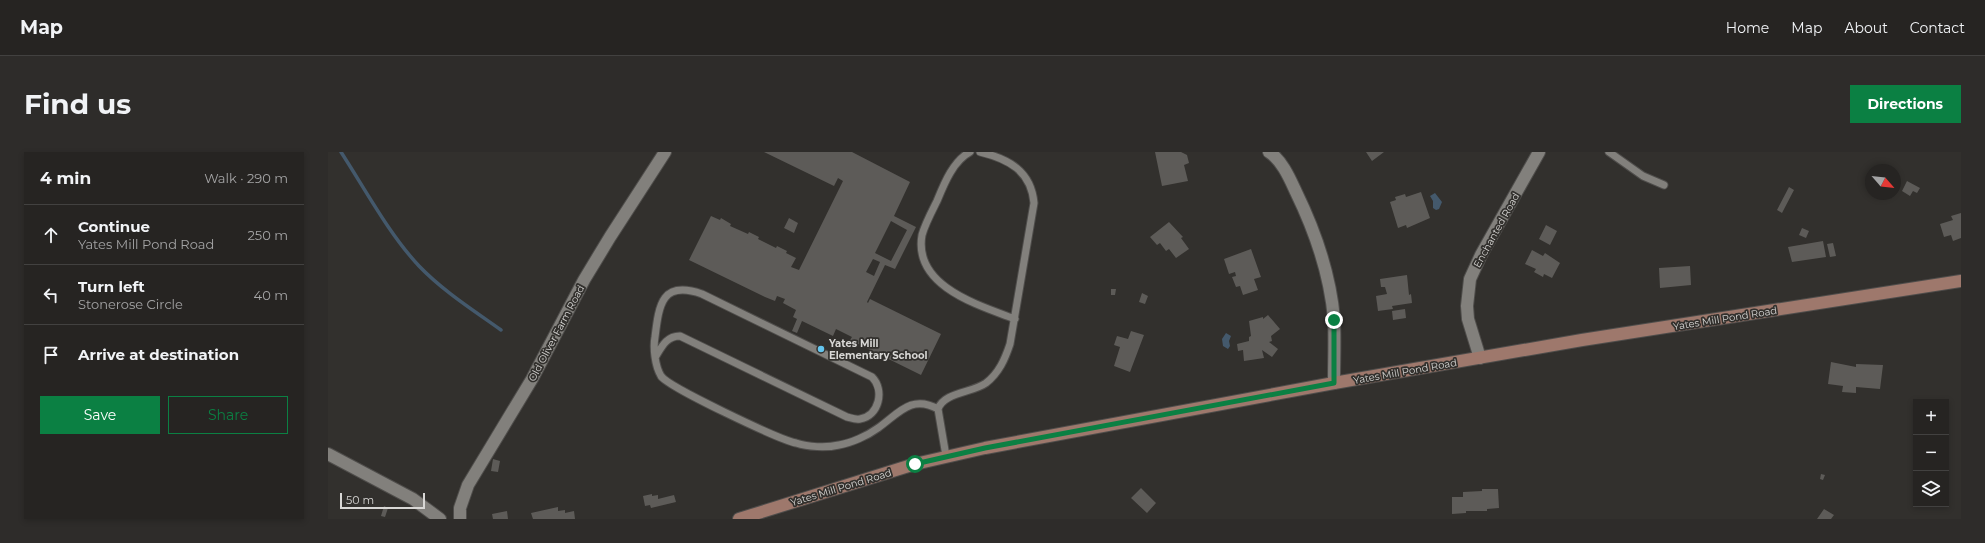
<!DOCTYPE html>
<html lang="en">
<head>
<meta charset="utf-8">
<style>
	body { margin:0; font-family:Montserrat,sans-serif; background:#2e2c2a; color:#f1f3f6 }
	.controls { position:absolute; right:12px; bottom:12px; display:grid; overflow:hidden; border-radius:0px; box-shadow:0 2px 6px #0003 }
	.controls button { width:36px; height:36px; display:grid; place-items:center; padding:0; border:0; border-bottom:1px solid #424140; background:#262422; color:#f1f3f6; font:20px sans-serif }
	.compass { position:absolute; left:1537px; top:12px; width:36px; height:36px; border-radius:50%; background:#262422; box-shadow:0 2px 6px #0003; rotate:118deg }
	.scale { position:absolute; left:12px; bottom:10px; width:85px; box-sizing:border-box; padding-left:4px; border:2px solid #d8d7d5; border-top:0; font-size:11px; line-height:14px; white-space:nowrap; color:#d8d7d5; -webkit-text-stroke:3px #32302d; paint-order:stroke }
	.stop { position:absolute; width:12px; height:12px; margin:-9px; border:3px solid #0b8043; border-radius:50%; background:#fff }
	.stop.end { background:#0b8043; border-color:#fff; box-shadow:0 1px 4px #0008 }
	.list { margin:0; padding:0; list-style:none }
	h2 { display:flex; justify-content:space-between; align-items:center; height:52px; margin:0; padding:0 16px; font-size:17px }
	h2 small { font-size:13px; font-weight:400; color:#a4a4a5 }
	.list li { display:grid; grid-template-columns:26px 1fr auto; gap:12px; align-items:center; box-sizing:border-box; height:60px; padding:0 16px; border-top:1px solid #424140 }
	.list b { display:block; font-size:15px; white-space:nowrap }
	.list p { margin:0; font-size:13px; white-space:nowrap; color:#a4a4a5 }
	.list em { font-size:13px; font-style:normal; color:#a4a4a5 }
	.actions { display:flex; gap:8px; padding:12px 16px }
	.actions a { flex:1; padding:9px 0; border:1px solid #0b8043; border-radius:0px; text-align:center; font-size:14px; color:#0b8043 }
	.actions .main { background:#0b8043; color:#fff }
	.icon { flex:none; width:22px; height:22px; fill:none; stroke:currentColor; stroke-width:2; stroke-linecap:round; stroke-linejoin:round }
	.map { position:relative; flex:none; width:1633px; height:367px; overflow:hidden; border-radius:0px }
	header { display:flex; align-items:center; gap:24px; box-sizing:border-box; height:56px; padding:0 20px; background:#262422; border-bottom:1px solid #424140 }
	header strong { font-size:19px }
	nav { display:flex; gap:22px; margin-inline-start:auto; font-size:14px }
	.intro { display:flex; align-items:center; justify-content:space-between; box-sizing:border-box; height:96px; padding:0 24px }
	h1 { margin:0; font-size:28px }
	.button { padding:10px 18px; border-radius:0px; background:#0b8043; color:#fff; font-size:14px; font-weight:700 }
	main { display:flex; gap:24px; padding:0 24px }
	aside { flex:1; background:#262422; border-radius:0px; box-shadow:0 2px 6px #0003 }
	.map>svg:first-child { display:block }
</style>
</head>
<body>
<header>
<strong>Map</strong>
<nav><a>Home</a><a>Map</a><a>About</a><a>Contact</a></nav>
</header>
<div class="intro"><h1>Find us</h1><a class="button">Directions</a></div>
<main>
<aside>
<h2>4 min<small>Walk · 290 m</small></h2>
<ul class="list">
<li><svg class="icon" aria-label="ahead" viewBox="0 0 24 24"><path d="M12 20V5M6 11l6-6 6 6"/></svg><div><b>Continue</b><p>Yates Mill Pond Road</p></div><em>250 m</em></li>
<li><svg class="icon" aria-label="left" viewBox="0 0 24 24"><path d="M17 20v-9H6M10 6l-5 5 5 5"/></svg><div><b>Turn left</b><p>Stonerose Circle</p></div><em>40 m</em></li>
<li><svg class="icon" aria-label="arrive" viewBox="0 0 24 24"><path d="M6 21V4h12l-3 4 3 4H6"/></svg><div><b>Arrive at destination</b></div></li>
</ul>
<div class="actions"><a class="main">Save</a><a>Share</a></div>
</aside>
<div class="map">
<svg width="1633" height="367" viewBox="0 0 1633 367">
	<rect width="100%" height="100%" fill="#32302d"/>
	<path fill="#44596c" d="M1107,41L1114,50L1111,57L1108,58L1105,56V49L1102,44Z
		M898,181L903,184L901,189L902,194L900,197L895,194L894,187Z"/>
	<g fill="none" stroke-linecap="round" stroke-linejoin="round">
		<path stroke="#44596c" stroke-width="3.5" d="M13,0C37,37 61,82 91,114C115,139 145,158 173,178"/>
	</g>
	<path fill="#5d5b58" fill-rule="evenodd" d="M436,0H524L582,30L566,64L588,75L567,117L557,113L539,150L540,151L542,147L613,182L593,223L522,188L524,185L508,177L505,184L474,169L469,181L464,179L469,167L465,165L468,158L455,151L457,147L449,144L447,149L437,145L361,108L383,64L392,68L393,66L403,72L402,74L420,82L421,80L431,85L430,87L448,96L449,94L459,99L458,101L468,106L463,115L471,118L515,29L510,26L506,34ZM563,69L579,78L563,109L547,101ZM545,107L552,110L546,124L538,120Z
		M827,0H853L859,3L861,11L856,13L860,29L834,34Z
		M1038,0H1056L1044,9Z
		M1579,29L1592,36L1589,41L1585,39L1582,44L1574,39Z
		M1461,35L1466,38L1454,61L1449,58Z
		M1093,40L1102,66L1079,76L1078,73L1070,76L1062,50L1068,48L1067,45L1077,42L1078,45Z
		M1633,61V86L1625,89L1623,83L1616,85L1612,72L1625,68L1623,64Z
		M461,66L470,71L466,81L456,76Z
		M841,70L855,85L853,86L861,97L848,106L841,97L838,99L832,91L829,93L822,85Z
		M1218,73L1229,79L1222,93L1211,87Z
		M1474,76L1481,79L1478,86L1471,83Z
		M1495,89L1498,105L1464,110L1460,95Z
		M1505,91L1508,104L1502,105L1499,92Z
		M923,97L933,125L926,127L930,138L915,143L912,134L908,135L904,125L908,124L907,120L901,122L896,107Z
		M1204,98L1215,104L1217,101L1232,111L1224,126L1216,122L1215,125L1206,120L1208,117L1197,112Z
		M1362,114L1363,133L1332,136L1331,116Z
		M1079,123L1081,143L1083,142L1084,151L1064,154L1065,157L1050,159L1048,144L1059,142L1057,135H1053L1052,127Z
		M783,137H788L787,143H783Z
		M814,141L820,144L817,152L811,150Z
		M1077,157L1078,166L1065,168L1064,159Z
		M940,163L952,177L943,184L944,189L941,190L950,197L944,205L934,198L936,206L916,209L915,198L910,199L909,192L921,189V185L923,184L921,169L935,165V167Z
		M803,179L816,183L802,220L786,214L792,195L786,193L789,184L800,187Z
		M1503,210L1528,215V212L1555,213L1552,237L1528,235V241L1514,240L1515,234L1500,232Z
		M165,307L172,309L170,320L163,319Z
		M1493,322L1497,323L1495,328L1492,327Z
		M813,336L828,351L819,361L803,346Z
		M1154,337H1170L1171,356L1159,357V359H1138V361L1124,362V345H1135V340L1154,339Z
		M324,342V344L330,343V347L346,343L348,350L323,356L322,353L317,354L315,344Z
		M56,354L60,356L57,365L53,364Z
		M230,355V359L237,358V361L246,359L247,367H205L203,361Z
		M1496,357L1506,363L1503,367H1489Z
		M179,359L180,367H165L164,362Z"/>
	<g fill="none" stroke-linecap="round" stroke-linejoin="round">
		<g stroke="#4f4d4b" stroke-width="9">
			<path id="lane" d="M642,0C625,9 616,32 609,49C604,59 597,72 594,83C585,134 650,153 687,167
				M1281,0L1315,24L1336,33
				M328,204C334,194 339,184 352,184L519,265C523,266 528,268 532,267C551,264 557,238 544,225L374,142C334,128 331,152 327,185C325,196 327,214 333,224C340,235 450,287 468,291C480,295 498,296 511,293C523,291 539,284 550,276C570,262 583,242 610,257
				M618,304L610,257C616,240 644,241 658,231C671,221 677,207 682,192L706,51C703,19 681,7 652,0"/>
		</g>
		<g stroke="#4f4d4b" stroke-width="14">
			<path id="street" d="M941,0C954,8 962,27 968,40C988,81 1002,121 1006,167C1007,188 1006,210 1006,231
				M1152,206L1140,167L1139,154L1142,127L1153,103L1211,0
				M0,302L85,347L112,367
				M132,367V356L140,333L204,227L256,128L282,85L337,0"/>
		</g>
		<g stroke="#4f4d4b" stroke-width="14">
			<path id="secondary" d="M411,367L587,312L657,296L1006,231L1254,188L1633,129"/>
		</g>
		<use href="#lane" stroke="#82807c" stroke-width="7"/>
		<use href="#street" stroke="#82807c" stroke-width="12"/>
		<use href="#secondary" stroke="#9e786c" stroke-width="12"/>
	</g>
	<g fill="none" stroke-linecap="round" stroke-linejoin="round">
		<path stroke="#0b8043" stroke-width="5" d="M587,312L657,296L1006,231V168"/>
	</g>
	<circle fill="#64c5ee" stroke="#32302d" stroke-width="1.5" cx="493" cy="197" r="4"/>
	<g text-anchor="middle" stroke-width="3.5" stroke-linejoin="round" paint-order="stroke">
		<g font-size="10" fill="#d8d7d5" stroke="#32302d">
			<text transform="translate(1168 78) rotate(-61)" y="4">Enchanted Road</text>
			<text transform="translate(1397 166) rotate(-9)" y="4">Yates Mill Pond Road</text>
			<text transform="translate(228 181) rotate(-62)" y="4">Old Oliver Farm Road</text>
			<text transform="translate(1077 219) rotate(-10)" y="4">Yates Mill Pond Road</text>
			<text transform="translate(513 335) rotate(-17)" y="4">Yates Mill Pond Road</text>
		</g>
		<g font-size="10" font-weight="bold" fill="#d8d7d5" stroke="#32302d" text-anchor="start">
			<text x="501" y="195">Yates Mill<tspan x="501" dy="12">Elementary School</tspan></text>
		</g>
	</g>
</svg>
<div class="controls">
<button>+</button>
<button>−</button>
<button><svg class="icon" aria-label="layers" viewBox="0 0 24 24"><path d="M12 4l9 5-9 5-9-5zM3 14l9 5 9-5"/></svg></button>
</div>
<svg class="compass" viewBox="-18 -18 36 36"><path d="M0-13l5 13h-10z" fill="#e53935"/><path d="M0 13l5-13h-10z" fill="#a4a4a5"/></svg>
<div class="scale">50 m</div>
<div class="stop" style="left:587px;top:312px"></div>
<div class="stop end" style="left:1006px;top:168px"></div>
</div>
</main>
</body>
</html>
